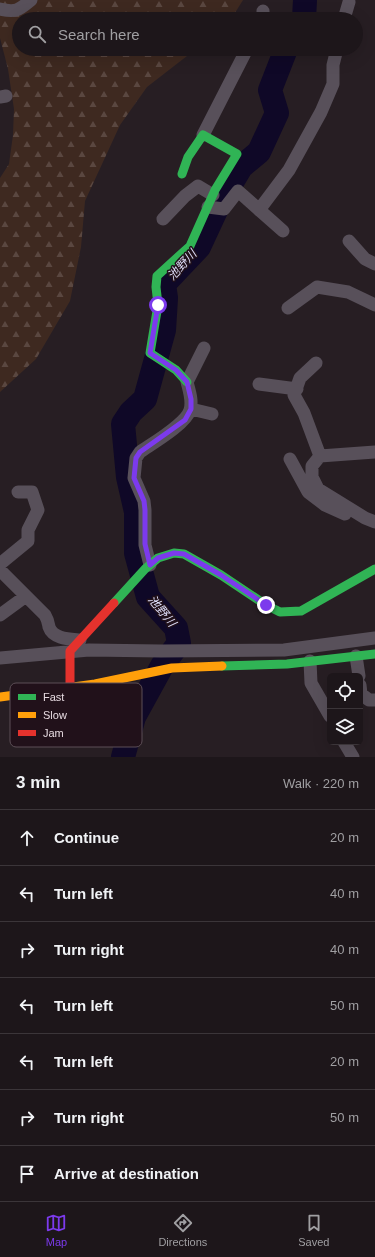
<!DOCTYPE html>
<html lang="en">
<head>
<meta charset="utf-8">
<style>
	body { margin:0; font-family:Helvetica,"Noto Sans JP",sans-serif; background:#251f23; color:#f1f3f6 }
	.controls { position:absolute; right:12px; bottom:12px; display:grid; overflow:hidden; border-radius:6px; box-shadow:0 4px 16px #0002 }
	.controls button { width:36px; height:36px; display:grid; place-items:center; padding:0; border:0; border-bottom:1px solid #3b3539; background:#1d161a; color:#f1f3f6; font:20px sans-serif }
	.stop { position:absolute; width:12px; height:12px; margin:-9px; border:3px solid #7c3aed; border-radius:50%; background:#fff }
	.stop.end { background:#7c3aed; border-color:#fff; box-shadow:0 1px 4px #0008 }
	.list { margin:0; padding:0; list-style:none }
	h2 { display:flex; justify-content:space-between; align-items:center; height:52px; margin:0; padding:0 16px; font-size:17px }
	h2 small { font-size:13px; font-weight:400; color:#a09fa2 }
	.list li { display:grid; grid-template-columns:26px 1fr auto; gap:12px; align-items:center; box-sizing:border-box; height:56px; padding:0 16px; border-top:1px solid #3b3539 }
	.list b { display:block; font-size:15px; white-space:nowrap }
	.list em { font-size:13px; font-style:normal; color:#a09fa2 }
	.icon { flex:none; width:22px; height:22px; fill:none; stroke:currentColor; stroke-width:2; stroke-linecap:round; stroke-linejoin:round }
	.map { position:relative; flex:none; width:375px; height:757px; overflow:hidden }
	.search { position:absolute; background:#1d161a; box-shadow:0 4px 16px #0002; left:12px; right:12px; top:12px; height:44px; display:flex; align-items:center; gap:10px; box-sizing:border-box; padding:0 14px; border-radius:22px; color:#a09fa2; font-size:15px }
	.sheet { height:444px; background:#1d161a }
	nav { display:flex; justify-content:space-around; align-items:center; box-sizing:border-box; height:56px; border-top:1px solid #3b3539; background:#1d161a; font-size:11px; color:#a09fa2 }
	nav a { display:grid; justify-items:center; gap:2px }
	nav .on { color:#7c3aed }
	.map>svg:first-child { display:block }
</style>
</head>
<body>
<div class="map">
<svg width="375" height="757" viewBox="0 0 375 757">
	<defs>
		<pattern id="forest-firs" width="22" height="20" patternUnits="userSpaceOnUse"><rect width="22" height="20" fill="#3e2920"/><path d="M5 1l3.5 6h-7zM16 11l3.5 6h-7z" fill="#5a4740"/></pattern>
	</defs>
	<rect width="100%" height="100%" fill="#271e23"/>
	<path fill="url(#forest-firs)" d="M0,0H243L233,16L230,19H19V49H196L147,87L120,125L85,201L81,247L70,301L36,359L0,392V178L9,164L13,135L14,109L8,69L0,38Z"/>
	<g fill="none" stroke-linecap="round" stroke-linejoin="round">
		<path stroke="#0f0827" stroke-width="24" d="M304,19L305,0
			M123,757L134,717L162,666L179,643L176,628L148,597L136,553V512L128,477L123,424L131,412L145,399L164,330L166,298L164,284L199,247L219,204L241,167L259,152L277,113L270,90L286,49"/>
		<path stroke="#58505a" stroke-width="13" d="M0,9C16,13 19,10 31,0
			M263,19V11
			M344,19L349,2
			M0,97L6,96
			M203,135L247,49
			M208,207L224,209L238,191L283,231
			M259,210L289,170L321,112L333,84V65L337,49
			M163,219L185,196L198,186L213,195
			M349,241L365,259L375,264
			M288,308L317,287L348,292L375,305
			M316,363L300,378L294,395L304,413L320,456
			M259,384L297,389
			M191,409L212,414
			M375,452L320,456L312,466V477L318,489L365,518L375,522
			M290,459L308,492L325,505L345,514V513
			M0,564L28,541V530L38,510L32,492H18
			M150,565L145,545V510L144,501L134,478L136,458L140,452C153,443 186,424 190,410C193,401 189,390 187,382L204,348
			M0,570L45,615C48,620 48,621 49,627C53,639 70,639 80,640
			M0,615L26,596
			M356,656L359,676
			M0,658L89,650L161,651L284,650L375,638
			M310,661L311,683L330,716
			M360,685L361,694L369,700H375
			M344,742L353,757"/>
		<path stroke="#30b455" stroke-width="9" d="M182,174L188,157L203,135L237,154L215,190L190,246L157,276L156,287L158,305L150,353L176,370L187,382
			M114,603L145,569L158,558L174,553L184,554L221,575L266,605L280,612L301,611L375,569
			M222,666L287,664L375,654"/>
		<path stroke="#ff9f0a" stroke-width="9" d="M0,697L95,684L172,668L222,666"/>
		<path stroke="#e5322d" stroke-width="9" d="M70,687V651L114,603"/>
	</g>
	<g fill="none" stroke-linecap="round" stroke-linejoin="round">
		<path stroke="#7c3aed" stroke-width="5" d="M158,305L150,353L176,370L187,382L191,399V409L185,420L140,452L136,458L134,478L144,501L145,510V544L150,565L158,558L174,553L184,554L221,575L266,605"/>
	</g>
	<g text-anchor="middle" stroke-width="3" stroke-linejoin="round" paint-order="stroke">
		<g font-size="12" font-style="italic" fill="#dfdefa" stroke="#21111a">
			<text transform="translate(182 265) rotate(-47)" y="4">池野川</text>
			<text transform="translate(162 611) rotate(51)" y="4">池野川</text>
		</g>
	</g>
	<rect x="10" y="683" width="132" height="64" rx="6" fill="#21111a" stroke="#5c4e56" stroke-width="1"/>
	<rect x="18" y="694" width="18" height="6" fill="#30b455"/>
	<rect x="18" y="712" width="18" height="6" fill="#ff9f0a"/>
	<rect x="18" y="730" width="18" height="6" fill="#e5322d"/>
	<g font-size="11" fill="#e7dbe1">
		<text x="43" y="701">Fast</text>
		<text x="43" y="719">Slow</text>
		<text x="43" y="737">Jam</text>
	</g>
</svg>
<div class="controls">
<button><svg class="icon" aria-label="locate" viewBox="0 0 24 24"><circle cx="12" cy="12" r="6"/><path d="M12 2v4M12 18v4M2 12h4M18 12h4"/></svg></button>
<button><svg class="icon" aria-label="layers" viewBox="0 0 24 24"><path d="M12 4l9 5-9 5-9-5zM3 14l9 5 9-5"/></svg></button>
</div>
<div class="stop" style="left:158px;top:305px"></div>
<div class="stop end" style="left:266px;top:605px"></div>
<div class="search"><svg class="icon" aria-label="search" viewBox="0 0 24 24"><circle cx="10" cy="10" r="6"/><path d="M15 15l6 6"/></svg>Search here</div>
</div>
<section class="sheet">
<h2>3 min<small>Walk · 220 m</small></h2>
<ul class="list">
<li><svg class="icon" aria-label="ahead" viewBox="0 0 24 24"><path d="M12 20V5M6 11l6-6 6 6"/></svg><div><b>Continue</b></div><em>20 m</em></li>
<li><svg class="icon" aria-label="left" viewBox="0 0 24 24"><path d="M17 20v-9H6M10 6l-5 5 5 5"/></svg><div><b>Turn left</b></div><em>40 m</em></li>
<li><svg class="icon" aria-label="right" viewBox="0 0 24 24"><path d="M7 20v-9h11M14 6l5 5-5 5"/></svg><div><b>Turn right</b></div><em>40 m</em></li>
<li><svg class="icon" aria-label="left" viewBox="0 0 24 24"><path d="M17 20v-9H6M10 6l-5 5 5 5"/></svg><div><b>Turn left</b></div><em>50 m</em></li>
<li><svg class="icon" aria-label="left" viewBox="0 0 24 24"><path d="M17 20v-9H6M10 6l-5 5 5 5"/></svg><div><b>Turn left</b></div><em>20 m</em></li>
<li><svg class="icon" aria-label="right" viewBox="0 0 24 24"><path d="M7 20v-9h11M14 6l5 5-5 5"/></svg><div><b>Turn right</b></div><em>50 m</em></li>
<li><svg class="icon" aria-label="arrive" viewBox="0 0 24 24"><path d="M6 21V4h12l-3 4 3 4H6"/></svg><div><b>Arrive at destination</b></div></li>
</ul>
</section>
<nav>
<a class="on"><svg class="icon" aria-label="map" viewBox="0 0 24 24"><path d="M3 6l6-2 6 2 6-2v14l-6 2-6-2-6 2zM9 4v14M15 6v14"/></svg>Map</a>
<a><svg class="icon" aria-label="directions" viewBox="0 0 24 24"><path d="M12 3l9 9-9 9-9-9zM9 14v-3h6M13 9l2 2-2 2"/></svg>Directions</a>
<a><svg class="icon" aria-label="saved" viewBox="0 0 24 24"><path d="M7 4h10v16l-5-4-5 4z"/></svg>Saved</a>
</nav>
</body>
</html>
